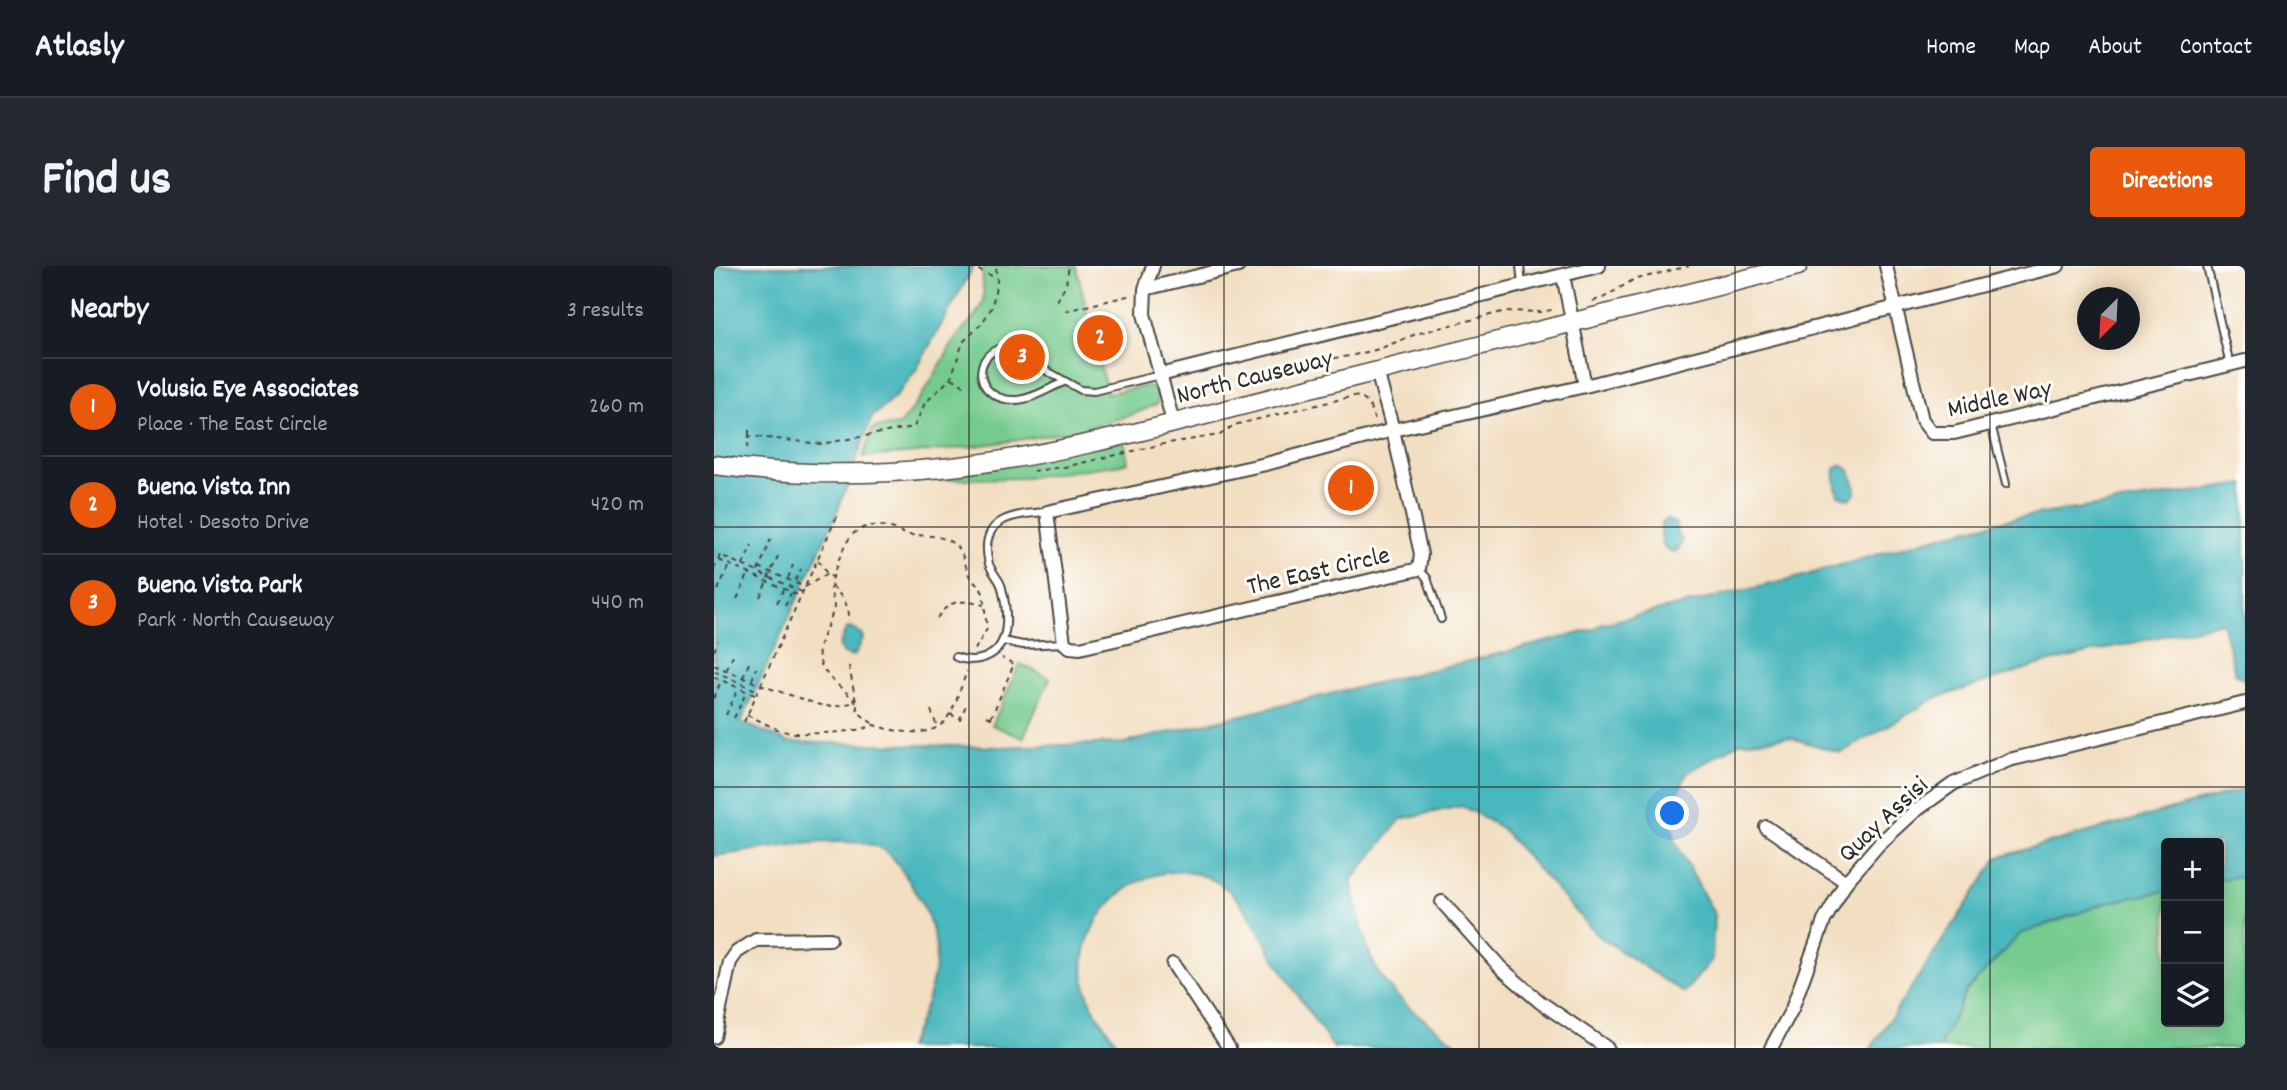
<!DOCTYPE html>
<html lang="en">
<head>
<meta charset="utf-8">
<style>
	body { margin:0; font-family:Dekko,sans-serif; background:#242831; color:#f1f3f6 }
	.controls { position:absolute; right:21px; bottom:21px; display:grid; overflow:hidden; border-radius:7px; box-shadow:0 4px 18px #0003 }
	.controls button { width:63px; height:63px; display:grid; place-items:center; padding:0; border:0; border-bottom:2px solid #363941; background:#171b24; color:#f1f3f6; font:35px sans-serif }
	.compass { position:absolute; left:1363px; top:21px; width:63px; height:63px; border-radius:50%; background:#171b24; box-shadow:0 4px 18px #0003; rotate:204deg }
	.you { position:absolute; left:959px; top:548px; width:24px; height:24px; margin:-18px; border:5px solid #fff; border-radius:50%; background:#1a73e8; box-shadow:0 0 0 10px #1a73e833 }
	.badge { display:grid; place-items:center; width:46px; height:46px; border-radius:50%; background:#ea580c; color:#fff; font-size:23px; font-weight:700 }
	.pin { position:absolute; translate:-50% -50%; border:4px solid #fff; box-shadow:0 2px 7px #0006 }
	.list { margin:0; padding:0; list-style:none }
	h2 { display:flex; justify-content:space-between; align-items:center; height:91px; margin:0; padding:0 28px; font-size:30px }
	h2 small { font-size:23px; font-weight:400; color:#9ea1a6 }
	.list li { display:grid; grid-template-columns:46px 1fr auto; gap:21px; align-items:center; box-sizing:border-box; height:98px; padding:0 28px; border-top:2px solid #363941 }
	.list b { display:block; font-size:26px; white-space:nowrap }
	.list p { margin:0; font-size:23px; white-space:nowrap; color:#9ea1a6 }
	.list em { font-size:23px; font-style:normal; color:#9ea1a6 }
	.icon { flex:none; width:38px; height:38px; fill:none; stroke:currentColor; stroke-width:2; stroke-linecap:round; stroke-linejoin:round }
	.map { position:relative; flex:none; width:1531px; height:782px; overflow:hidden; border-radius:7px }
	header { display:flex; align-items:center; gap:42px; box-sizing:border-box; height:98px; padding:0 35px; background:#171b24; border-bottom:2px solid #363941 }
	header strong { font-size:33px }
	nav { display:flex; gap:38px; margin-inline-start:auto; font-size:24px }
	.intro { display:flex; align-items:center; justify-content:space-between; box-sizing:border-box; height:168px; padding:0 42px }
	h1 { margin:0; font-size:49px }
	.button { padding:18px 32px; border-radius:7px; background:#ea580c; color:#fff; font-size:24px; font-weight:700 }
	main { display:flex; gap:42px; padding:0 42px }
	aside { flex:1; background:#171b24; border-radius:7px; box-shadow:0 4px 18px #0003 }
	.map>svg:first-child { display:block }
</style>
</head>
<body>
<header>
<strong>Atlasly</strong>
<nav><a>Home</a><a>Map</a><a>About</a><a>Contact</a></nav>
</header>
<div class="intro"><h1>Find us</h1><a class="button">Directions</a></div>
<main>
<aside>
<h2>Nearby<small>3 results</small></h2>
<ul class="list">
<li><span class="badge">1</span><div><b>Volusia Eye Associates</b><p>Place · The East Circle</p></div><em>260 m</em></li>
<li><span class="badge">2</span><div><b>Buena Vista Inn</b><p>Hotel · Desoto Drive</p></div><em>420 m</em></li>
<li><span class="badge">3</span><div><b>Buena Vista Park</b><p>Park · North Causeway</p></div><em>440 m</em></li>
</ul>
</aside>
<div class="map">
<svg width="1531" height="782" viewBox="0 0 1531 782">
	<rect width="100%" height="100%" fill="#fdfcf7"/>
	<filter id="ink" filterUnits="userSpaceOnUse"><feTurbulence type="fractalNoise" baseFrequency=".0143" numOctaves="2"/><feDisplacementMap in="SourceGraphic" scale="14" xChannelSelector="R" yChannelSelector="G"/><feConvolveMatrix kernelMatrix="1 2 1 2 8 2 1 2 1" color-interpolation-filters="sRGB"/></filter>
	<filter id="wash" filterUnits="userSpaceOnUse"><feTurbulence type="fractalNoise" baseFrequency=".00686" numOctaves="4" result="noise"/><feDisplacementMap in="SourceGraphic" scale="28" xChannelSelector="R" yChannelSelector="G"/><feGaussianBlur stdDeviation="1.57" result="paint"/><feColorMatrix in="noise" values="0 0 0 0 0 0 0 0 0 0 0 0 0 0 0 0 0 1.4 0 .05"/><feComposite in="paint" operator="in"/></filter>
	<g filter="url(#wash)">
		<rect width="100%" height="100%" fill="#f2dec1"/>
		<path fill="#75cb8f" stroke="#507b5d" stroke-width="2" d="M270,0H362L393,127L434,120L443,125V138C399,159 351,166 304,174C252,182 201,188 149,191L159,162L185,159C209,133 224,102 242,72C250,60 263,52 268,37C272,26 266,12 270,0Z
			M410,175L414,196L407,198L309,212L145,215Z
			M306,398L336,412L309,472L278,459Z
			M1519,611L1531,612V782H1225L1252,725L1306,668L1395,636L1452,625V756H1505V614Z"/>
		<path fill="#48b7be" stroke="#3a7174" stroke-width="2" d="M0,0H260L202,104L182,130L158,151L123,246L27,456L74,476L286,481L410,477L784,388L881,363L887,358L1075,314L1234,268L1301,252L1531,218V414L1521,407L1508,356L1324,399L1222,432L1127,487L1074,471L1027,476L973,507L956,544L961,576L1000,648L998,694L970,727L884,670L787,562L748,540L687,553L637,616C644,641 648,673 659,696C676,734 717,758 749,782H620C599,753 580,724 561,693C546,668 533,637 509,620C447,576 360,641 370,713C374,741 391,760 407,782H193C208,752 226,709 221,675C217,652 205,631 193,612C183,597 173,581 154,578C109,571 46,584 0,590Z
			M1128,199L1136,204L1142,223L1141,228L1135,233L1124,229C1122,223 1120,209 1121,203Z
			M954,253L962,258L963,268L968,273V278L961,286H955L948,279L947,256Z
			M136,362L147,367L149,372L141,389L136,390L128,387L125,380L132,363Z
			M1531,523V612L1519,611L1505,614V577H1452V625L1395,636L1306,668L1252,725L1225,782H1157L1284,591Z"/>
	</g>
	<g filter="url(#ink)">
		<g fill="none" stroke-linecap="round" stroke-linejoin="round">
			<g stroke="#494642" stroke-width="10">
				<path id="lane" d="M806,0L808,19
					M1493,0L1516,99
					M350,116C335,122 319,133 303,134C261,136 255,89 290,81L367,124L380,125L446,109
					M1277,158L1292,218
					M705,303L713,312L727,353
					M289,375L309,379L350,377
					M242,391C251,395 265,395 274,390C298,379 293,343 288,322C286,313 278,307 275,298C264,253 297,248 333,246"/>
			</g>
			<g stroke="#494642" stroke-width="16">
				<path id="street" d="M439,0L431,23L430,48L459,156
					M1172,0L1208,154L1218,167H1240L1531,95
					M849,9L871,120
					M431,23L524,0
					M663,105L679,164L707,288L705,303L366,382L356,381L350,377L333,246L552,198L679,164L871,120L1344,0
					M446,109L885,0
					M1052,561L1132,616
					M728,636L787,702L826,736L893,782
					M459,698L515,782
					M0,771L16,696L23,686L42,674L116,673
					M1057,782L1078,743L1110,655L1132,616L1164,579L1200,546L1239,518L1295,494L1531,437"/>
			</g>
			<g stroke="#494642" stroke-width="21">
				<path id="secondary" d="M0,199C76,209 152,210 228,202C357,189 483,150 608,119C767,79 925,40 1084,0"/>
			</g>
			<path stroke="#494642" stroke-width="2" stroke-dasharray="5 5" stroke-linecap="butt" d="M255,0L283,12
				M343,35L352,18L355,0
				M879,35L889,32L919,14L975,0
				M351,45L418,29
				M238,112L252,121
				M466,133L498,117L590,96L636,90L665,83L702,68L792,45L827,46L842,43
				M35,169V160
				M33,182L35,170L107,178L200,161L211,137L237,112L249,76L268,57L278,41L283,15L282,0
				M319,205L350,201L454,177L506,169L520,159L640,130C655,133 657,142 661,156
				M5,294L86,330
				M104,294L113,308L118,311
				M29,299L38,279
				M45,301L91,321L113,308
				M0,303L6,289L88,326
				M44,305L57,273
				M74,312L79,299
				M81,315L87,303
				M118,320C128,331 136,339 135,355
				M4,324L15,299
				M46,331L64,290
				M23,333L35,307
				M63,337L69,324
				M71,340L77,327
				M223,352C237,332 248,334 270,339
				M0,385L4,375
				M0,399L46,419L106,439L119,441L142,436C131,423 112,413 106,396C100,380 115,360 119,345C122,337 117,332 117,324C116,313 130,277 138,269C150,257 168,258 183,264C185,265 191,268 193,269C210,270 229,267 243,281C251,290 251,301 256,311C260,317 266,320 269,327L273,363L260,385
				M135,400L144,446L159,458
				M13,403L20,387
				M0,405L44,425
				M0,411L41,429
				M29,411L35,397
				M38,414L42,402
				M0,432L7,415
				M217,444L223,461
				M236,448L246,453L253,437
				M12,449L24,423
				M33,449C46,454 59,463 73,466C91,469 144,467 160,459C178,465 215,473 230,456C241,444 247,420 253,405
				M273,450L281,454
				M20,452L32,427
				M277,452L300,398L288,392
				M30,456L123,250"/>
			<use href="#lane" stroke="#fff" stroke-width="6"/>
			<use href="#street" stroke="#fff" stroke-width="12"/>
			<use href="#secondary" stroke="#fff" stroke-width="18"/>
		</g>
	</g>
	<path fill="none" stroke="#2b2b2b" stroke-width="2" stroke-opacity="0.55" d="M255,0V782M510,0V782M765,0V782M1021,0V782M1276,0V782M0,261H1531M0,521H1531"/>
	<g text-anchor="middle" stroke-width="6" stroke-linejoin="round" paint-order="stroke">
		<g font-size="26" fill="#2b2b2b" stroke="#fdfcf7">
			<text transform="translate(540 109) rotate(-14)" y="9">North Causeway</text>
			<text transform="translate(1285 131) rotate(-12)" y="9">Middle Way</text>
			<text transform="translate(604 303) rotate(-13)" y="9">The East Circle</text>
			<text transform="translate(1168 552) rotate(-43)" y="9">Quay Assisi</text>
		</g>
	</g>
</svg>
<div class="controls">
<button>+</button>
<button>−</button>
<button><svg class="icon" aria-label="layers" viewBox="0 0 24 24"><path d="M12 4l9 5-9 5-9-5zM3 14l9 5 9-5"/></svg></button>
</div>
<svg class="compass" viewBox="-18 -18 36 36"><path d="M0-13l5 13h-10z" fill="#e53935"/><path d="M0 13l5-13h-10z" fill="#9ea1a6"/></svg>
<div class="you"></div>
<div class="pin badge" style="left:637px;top:222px">1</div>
<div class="pin badge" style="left:386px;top:72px">2</div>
<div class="pin badge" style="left:308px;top:91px">3</div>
</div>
</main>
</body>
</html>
